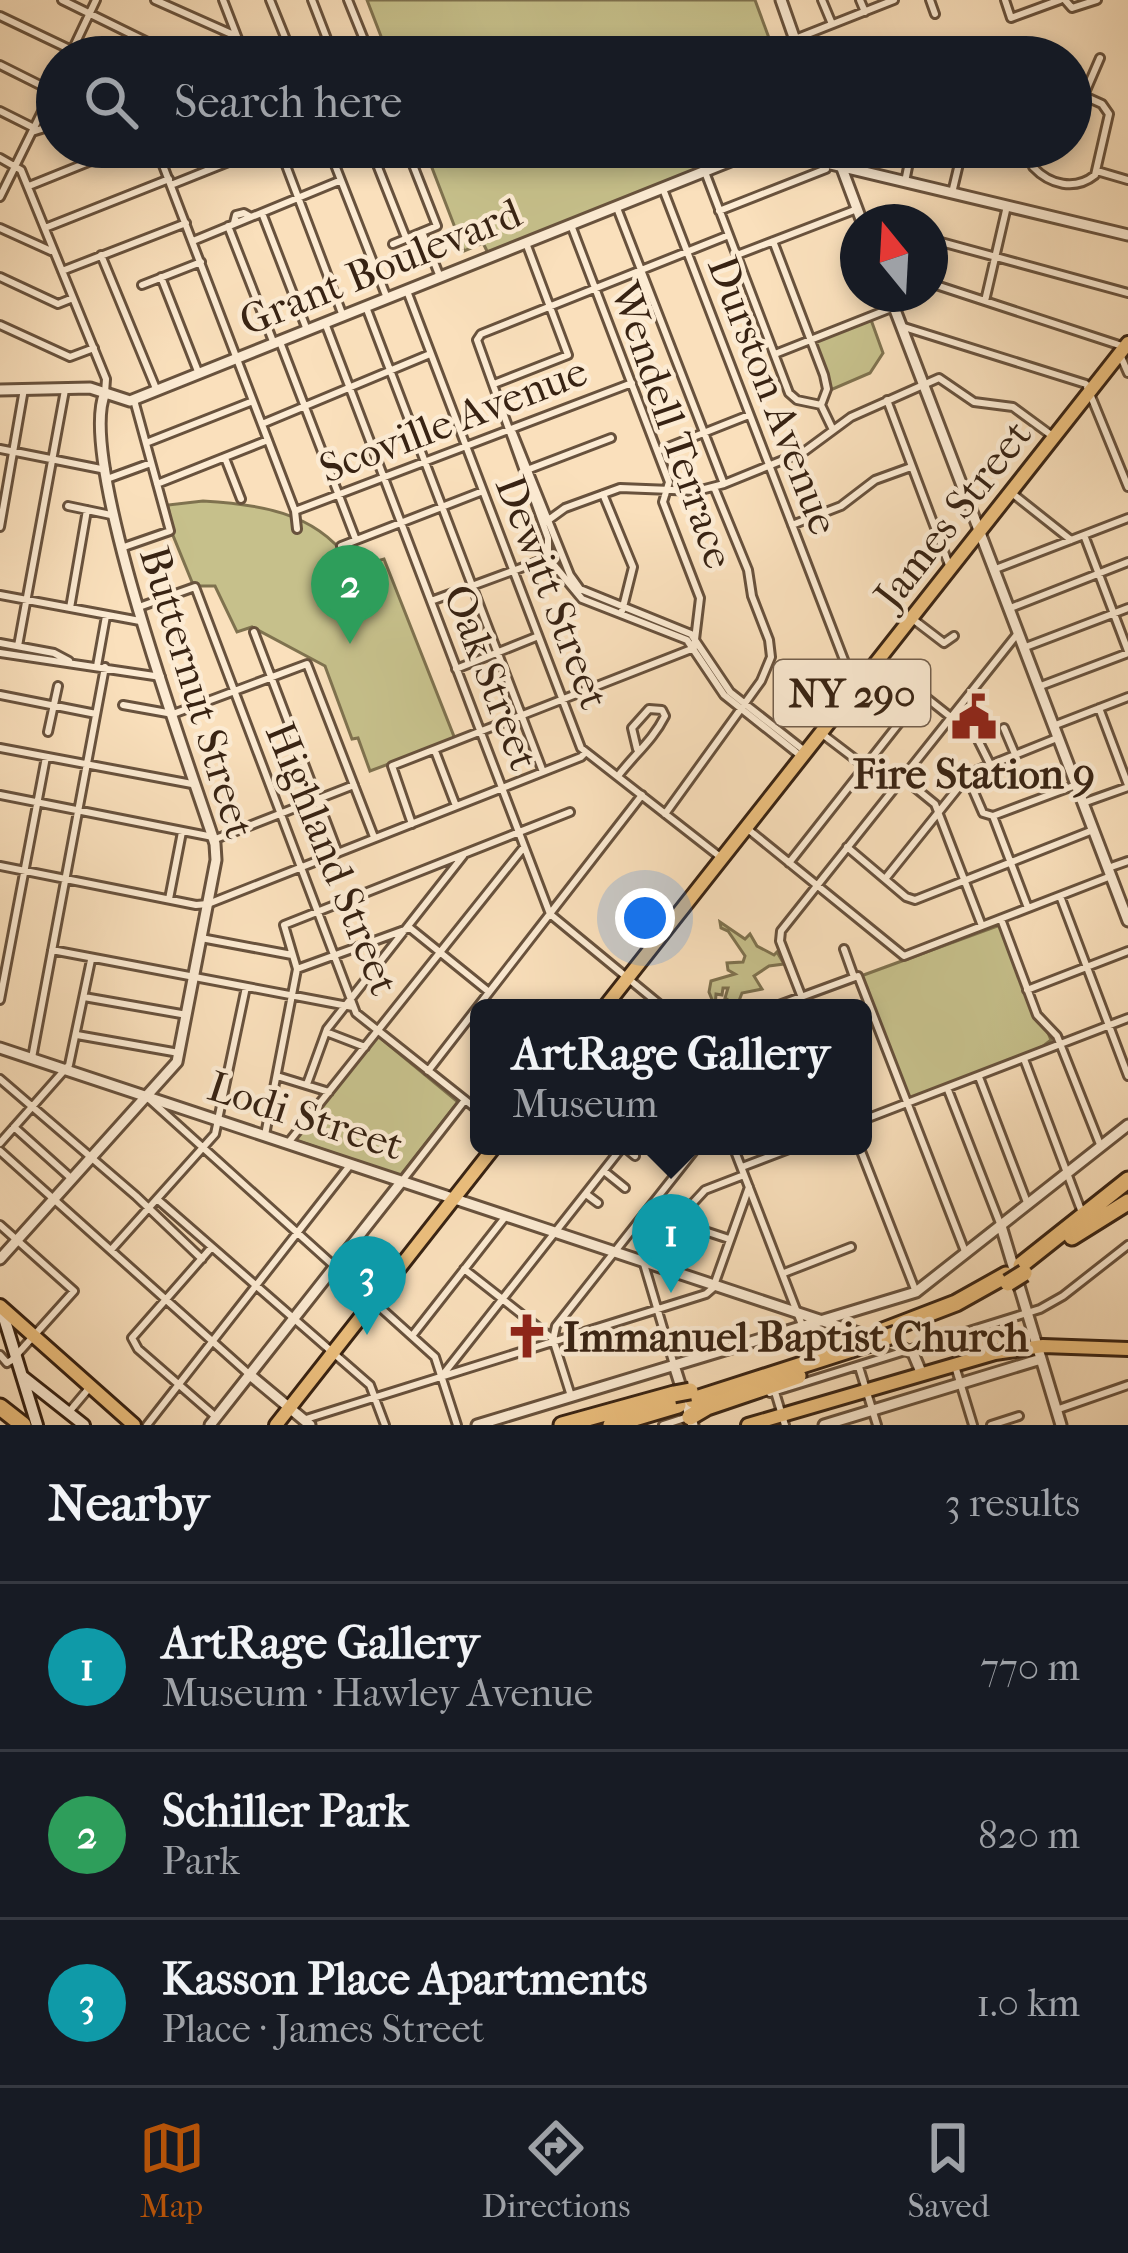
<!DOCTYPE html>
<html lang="en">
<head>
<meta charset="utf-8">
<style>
	body { margin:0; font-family:"IM FELL French Canon",serif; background:#20242c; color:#f1f3f6 }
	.compass { position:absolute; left:840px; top:204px; width:108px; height:108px; border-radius:50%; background:#171b24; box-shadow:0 6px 18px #0003; rotate:342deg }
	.you { position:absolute; left:645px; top:918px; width:42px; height:42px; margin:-30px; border:9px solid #fff; border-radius:50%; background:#1a73e8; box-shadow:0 0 0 18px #1a73e833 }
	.badge { display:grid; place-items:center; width:78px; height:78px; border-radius:50%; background:#b45309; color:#fff; font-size:39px; font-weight:700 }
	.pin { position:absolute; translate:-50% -99px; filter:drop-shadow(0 3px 6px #0008) }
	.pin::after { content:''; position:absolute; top:63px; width:42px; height:36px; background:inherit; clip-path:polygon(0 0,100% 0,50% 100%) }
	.popup { position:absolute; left:470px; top:999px; width:402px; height:156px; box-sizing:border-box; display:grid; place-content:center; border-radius:18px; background:#171b24; filter:drop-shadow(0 3px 9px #0005); font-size:39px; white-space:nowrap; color:#9ea1a6 }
	.popup b { font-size:45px; color:#f1f3f6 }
	.popup::after { content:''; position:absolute; left:50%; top:100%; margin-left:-24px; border:24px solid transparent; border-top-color:#171b24 }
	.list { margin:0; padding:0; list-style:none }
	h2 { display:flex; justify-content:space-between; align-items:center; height:156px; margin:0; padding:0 48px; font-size:51px }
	h2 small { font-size:39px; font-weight:400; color:#9ea1a6 }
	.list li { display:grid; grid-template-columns:78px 1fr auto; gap:36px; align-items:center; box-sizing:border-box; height:168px; padding:0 48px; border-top:3px solid #363941 }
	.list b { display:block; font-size:45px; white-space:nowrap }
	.list p { margin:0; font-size:39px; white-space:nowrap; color:#9ea1a6 }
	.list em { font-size:39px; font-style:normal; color:#9ea1a6 }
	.icon { flex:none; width:66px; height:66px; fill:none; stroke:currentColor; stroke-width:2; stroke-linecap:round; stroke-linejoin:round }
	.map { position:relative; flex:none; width:1128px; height:1425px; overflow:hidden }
	.search { position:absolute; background:#171b24; box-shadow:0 6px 18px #0003; left:36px; right:36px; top:36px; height:132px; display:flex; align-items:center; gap:30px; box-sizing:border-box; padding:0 42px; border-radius:66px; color:#9ea1a6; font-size:45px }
	.sheet { height:660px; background:#171b24 }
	nav { display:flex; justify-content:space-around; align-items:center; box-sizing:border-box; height:168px; border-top:3px solid #363941; background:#171b24; font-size:33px; color:#9ea1a6 }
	nav a { display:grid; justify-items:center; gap:6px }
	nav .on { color:#b45309 }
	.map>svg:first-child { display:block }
</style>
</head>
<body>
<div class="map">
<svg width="1128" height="1425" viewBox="0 0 1128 1425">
	<rect width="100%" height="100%" fill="#fae0bc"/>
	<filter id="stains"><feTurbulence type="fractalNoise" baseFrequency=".00167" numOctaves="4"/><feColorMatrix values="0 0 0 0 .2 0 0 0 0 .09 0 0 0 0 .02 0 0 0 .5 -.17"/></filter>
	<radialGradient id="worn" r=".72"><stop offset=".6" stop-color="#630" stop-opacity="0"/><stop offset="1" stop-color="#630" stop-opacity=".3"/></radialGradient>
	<path fill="#c6c08b" stroke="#7f724f" stroke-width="3" d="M367,0H755L776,57H389Z
		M424,147H751L488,253L483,243L464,251Z
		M870,317L883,353L870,373L826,392L811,340Z
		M203,501C257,504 314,512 347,558L363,554L366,564L384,559L455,739L370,771L358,738L352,739L325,666L252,627L237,632L215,586H197L192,582L172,533L168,505Z
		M720,922L745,939L750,934L757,946L774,955L777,952L784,964L769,966L754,976L762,989L742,993L737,1006L725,998L728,988H723L722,995L716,994L715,1007L709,992L711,981L735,974L728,970L727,963L743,962L745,956L728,931L721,928Z
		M1000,925L1037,1021L1046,1028L1051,1040L1042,1047L910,1099L861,976Z
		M378,1036L458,1102L400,1176L295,1140Z"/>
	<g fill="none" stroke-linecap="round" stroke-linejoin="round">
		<g stroke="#68523d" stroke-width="12">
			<path id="minor" d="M62,0L178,57
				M155,0L236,36
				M223,0L245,57
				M270,0L293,57
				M312,0L334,57
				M348,0L371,57
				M822,0L832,24
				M860,0L865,12
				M930,0L935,14
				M1005,0L1011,18L1060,0
				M1065,0L1072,8L1097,0
				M0,16L86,57
				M795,39L894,0
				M335,55L365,42
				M69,57L96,0
				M182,57L233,37
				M0,65L52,91
				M1084,95L1100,58
				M0,111L34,128
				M32,132L57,124
				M156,147L295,511L297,529
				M217,147L223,164
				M279,147L343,316
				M328,147L387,298
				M370,147L406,238
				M1032,147L1033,167C1050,185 1075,191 1095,175L1109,114L1102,104L1071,90
				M0,158L21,170L106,379L105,393
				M1097,171L1128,180
				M705,172L789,393L797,400L821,405
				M905,182L912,147
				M171,185L266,147
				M29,186L126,147
				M663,189L854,686
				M952,193L963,147
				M0,197L57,81
				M617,208L724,484
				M719,211L826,169
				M262,213L307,330
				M234,223L236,215L244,213L251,217
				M228,226L274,344
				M0,228L51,251
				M45,228L169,179
				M422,232L440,277
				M729,235L481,334L477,340L548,538V558L582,599L687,640L724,695L802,757
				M930,239L1128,293
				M193,241L339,181
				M773,241L824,375L827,389L821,405L833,430
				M393,244L437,226L406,147
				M101,255L157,391
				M737,255L857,209
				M62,271L186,223
				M0,277L58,304L73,298
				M161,277L199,374
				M930,283L1122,346
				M142,285L201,262
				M407,291L581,748L719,856
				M985,301L1007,206
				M366,307L543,772
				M325,323L550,914L664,1008
				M0,325L70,357L94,348
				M904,327L1086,384L1128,487
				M280,342L356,540
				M775,354L894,307
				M1121,357L1128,373
				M494,384L568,355L526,243
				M887,400L949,565
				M262,424L430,354
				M513,433L570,575L580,589L691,634L730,692L806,752
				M146,443L253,401
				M0,449L106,470
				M658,451L749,415
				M225,458L241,499
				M527,470L611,438
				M107,479L151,463
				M157,484L268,440
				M603,494L633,567L622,611
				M1013,494L1071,540
				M68,506L111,515
				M295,511L632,383
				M543,524L565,508L620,488L697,491L724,484L805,451L851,417L939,378L974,402L1013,407L1051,435
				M792,525L841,506L875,480L911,467
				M0,527L24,389
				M1084,535L1128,651
				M341,546L483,491
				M121,548L170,531L134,400
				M993,570L1128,518
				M0,595L140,621
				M431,601L548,558
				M139,607L195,587L356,1013L479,1111
				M70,608L87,510
				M1008,609L1128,562
				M914,620L944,643L954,636
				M254,632L338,853
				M0,643L54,653L69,661
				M18,646L65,390
				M1023,648L1128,608
				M0,653L161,677
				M879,660L977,738L990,764
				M97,666L106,616
				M456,669L536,637
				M1038,687L1128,653
				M0,695L96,714
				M123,705L173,714L307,664L374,837
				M1099,708L1128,785
				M1053,726L1128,697
				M1004,728L1015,754
				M48,732L58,686
				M821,733L893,788
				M0,748L192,784
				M435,751L456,806
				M618,776C634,755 653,740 665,716L662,710L649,709L632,728L637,749
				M967,776L983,813L993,816L1028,908
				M902,777L935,804L982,926
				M0,795L213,837
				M1083,803L1128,787
				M665,814L761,681L771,657L769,640L752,596L748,570L714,487
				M993,816L1076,785
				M412,824L392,766L694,648L700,598L663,502L669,482L571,225
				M749,830L904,956L1111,876
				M213,840L354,785
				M847,847L906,897L915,900L1093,830
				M789,863L922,694
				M0,866L196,905L208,904L581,757L586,752
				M1108,868L1128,861
				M885,879L970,773L1057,738
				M1060,896L1128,1076
				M169,899L182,832
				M1001,919L1037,1015L1057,1036L1101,1147
				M201,938L292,955
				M844,949L854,977
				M52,950L353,1007
				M297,969L410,928L489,992
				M1027,990L1128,951
				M84,997L187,1015
				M0,1000L46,757
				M771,1008L858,976L966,1254
				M806,1008L780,941L781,931L1018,633
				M326,1032L365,1047
				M77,1035L179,1053
				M32,1058L105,667
				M1024,1059L1081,1210
				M428,1071L642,795
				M277,1076L329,1092
				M979,1077L1028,1205
				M0,1079L136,1196L202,1259
				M307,1084L327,1029L463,856
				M948,1090L1001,1226
				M148,1098L435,1357L457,1425
				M863,1120L1128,1018
				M14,1127L72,1179
				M265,1135L297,969L284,925L570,812
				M0,1143L69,1065L91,960
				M288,1143L524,847
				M623,1146L635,1156
				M733,1146L802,1325
				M859,1146L916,1292
				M0,1151L250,1375
				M742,1167L797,1146
				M604,1171L625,1188
				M402,1181L465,1100
				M586,1194L598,1203
				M157,1199L370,1385L385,1425
				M692,1204L705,1190L744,1175
				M647,1212L729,1239
				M0,1225L74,1291L12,1360L7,1363L0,1355
				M211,1248L132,1338L138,1349L216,1417
				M111,1250L215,1134L246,987
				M644,1264L674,1365
				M464,1269L553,1339L571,1396
				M784,1273L851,1247
				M412,1336L506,1216
				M553,1340L556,1326L698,1146
				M955,1366L973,1425
				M859,1367L877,1425
				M445,1372L623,1146
				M775,1392L785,1425
				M770,1393L1040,1309L1063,1296L1128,1245
				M1056,1410L1128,1385
				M69,1412L90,1387
				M306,1419L706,1294L713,1288L749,1187
				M147,1425L351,1164
				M663,1425L688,1417
				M991,1425L1019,1416"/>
		</g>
		<g stroke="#68523d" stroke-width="15">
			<path id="tertiary" d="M781,0L801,57
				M834,147L862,222
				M889,294L1128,921
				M0,390L90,388L130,401L758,150L768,149L1128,235
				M0,1048L898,1346L913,1353L921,1372
				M1001,1226L1061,1425
				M0,1259L177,1062L216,860L215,844C189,763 76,459 105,393
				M674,1365L693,1425
				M250,1375L310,1425
				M210,1425L402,1181
				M477,1425L916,1292L1128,1125
				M824,1425L1041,1359"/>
		</g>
		<g stroke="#382313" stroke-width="16">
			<path id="secondary" d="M1,1308L37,1425
				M22,1376L84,1425"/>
		</g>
		<g stroke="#382313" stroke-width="18">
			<path id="primary" d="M604,1008L1128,343
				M0,1306L134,1425
				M276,1425L495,1146
				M748,1425L995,1353L1043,1346L1128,1349"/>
		</g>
		<g stroke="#382313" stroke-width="21">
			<path id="motorway" d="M1072,1237L1128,1202
				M1021,1265L1128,1180
				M883,1331L956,1303L1006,1275
				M693,1400L867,1344
				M0,1407L23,1425
				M690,1417L707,1407L798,1376
				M562,1425L674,1394
				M611,1425L678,1405"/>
		</g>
		<use href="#minor" stroke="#fcebd3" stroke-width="6"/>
		<use href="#tertiary" stroke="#fcebd3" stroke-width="9"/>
		<use href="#secondary" stroke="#fcebd3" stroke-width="10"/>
		<use href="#primary" stroke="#edc07e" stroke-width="12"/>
		<use href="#motorway" stroke="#edc07e" stroke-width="15"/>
		<g stroke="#382313" stroke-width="21" stroke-linecap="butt">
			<path id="motorway-bridge" d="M1008,1283L1024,1273
				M867,1344L896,1334
				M674,1394L690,1391"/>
		</g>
		<use href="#motorway-bridge" stroke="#edc07e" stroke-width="15"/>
	</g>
	<defs>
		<g id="civic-bare" transform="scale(3.6)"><path d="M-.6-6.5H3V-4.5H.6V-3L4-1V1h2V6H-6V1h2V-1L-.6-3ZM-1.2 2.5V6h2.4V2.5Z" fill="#8f2418" stroke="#fcebd3" stroke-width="2.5" paint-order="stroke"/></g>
		<g id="church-bare" transform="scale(3.6)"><path d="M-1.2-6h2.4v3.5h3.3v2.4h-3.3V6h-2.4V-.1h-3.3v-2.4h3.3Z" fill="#8f2418" stroke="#fcebd3" stroke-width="2.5" paint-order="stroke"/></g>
	</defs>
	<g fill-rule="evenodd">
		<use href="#civic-bare" x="974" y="717"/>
		<use href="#church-bare" x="527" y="1336"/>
	</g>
	<g text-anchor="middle" stroke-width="9" stroke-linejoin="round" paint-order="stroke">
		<rect fill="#fcebd3" stroke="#735f4d" stroke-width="3" x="774" y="660" width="156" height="66" rx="9"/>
		<g font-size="39" font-weight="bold" fill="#382313">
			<text x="852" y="707">NY 290</text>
		</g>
		<g font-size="42" fill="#382313" stroke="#fcebd3">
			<text transform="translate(380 266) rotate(-22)" y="15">Grant Boulevard</text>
			<text transform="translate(774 395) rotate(69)" y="15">Durston Avenue</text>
			<text transform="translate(453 419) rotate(-21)" y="15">Scoville Avenue</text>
			<text transform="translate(673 425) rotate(71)" y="15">Wendell Terrace</text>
			<text transform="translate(952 514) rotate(-52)" y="15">James Street</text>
			<text transform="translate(553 592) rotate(69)" y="15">Dewitt Street</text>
			<text transform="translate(492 677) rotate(69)" y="15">Oak Street</text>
			<text transform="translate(198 692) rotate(73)" y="15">Butternut Street</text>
			<text transform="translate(333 858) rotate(68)" y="15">Highland Street</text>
			<text transform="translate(306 1115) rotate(18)" y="15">Lodi Street</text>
		</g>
		<g font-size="42" font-weight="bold" fill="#382313" stroke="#fcebd3">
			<text x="974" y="788">Fire Station 9</text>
			<text x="563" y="1351" text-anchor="start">Immanuel Baptist Church</text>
		</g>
	</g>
	<rect width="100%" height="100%" filter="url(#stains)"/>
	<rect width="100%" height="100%" fill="url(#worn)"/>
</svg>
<svg class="compass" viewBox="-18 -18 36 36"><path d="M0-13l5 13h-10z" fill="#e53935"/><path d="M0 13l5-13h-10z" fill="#9ea1a6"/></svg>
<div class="you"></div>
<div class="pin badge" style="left:671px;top:1293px;background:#0f9aa8">1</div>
<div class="popup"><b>ArtRage Gallery</b>Museum</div>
<div class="pin badge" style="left:350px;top:644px;background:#2e9e5b">2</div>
<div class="pin badge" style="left:367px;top:1335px;background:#0f9aa8">3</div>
<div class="search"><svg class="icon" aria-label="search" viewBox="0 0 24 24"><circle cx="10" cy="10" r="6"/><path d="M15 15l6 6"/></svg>Search here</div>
</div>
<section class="sheet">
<h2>Nearby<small>3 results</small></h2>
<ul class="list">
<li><span class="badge" style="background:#0f9aa8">1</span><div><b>ArtRage Gallery</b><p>Museum · Hawley Avenue</p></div><em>770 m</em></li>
<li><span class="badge" style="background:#2e9e5b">2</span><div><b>Schiller Park</b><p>Park</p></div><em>820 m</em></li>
<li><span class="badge" style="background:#0f9aa8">3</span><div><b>Kasson Place Apartments</b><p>Place · James Street</p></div><em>1.0 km</em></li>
</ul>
</section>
<nav>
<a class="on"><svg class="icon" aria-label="map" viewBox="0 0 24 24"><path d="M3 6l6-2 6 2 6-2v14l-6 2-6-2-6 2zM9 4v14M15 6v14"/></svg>Map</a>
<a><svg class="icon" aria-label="directions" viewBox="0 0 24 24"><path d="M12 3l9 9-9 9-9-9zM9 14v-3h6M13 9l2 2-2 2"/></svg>Directions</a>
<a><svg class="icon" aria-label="saved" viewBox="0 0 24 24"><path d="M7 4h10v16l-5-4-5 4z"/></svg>Saved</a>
</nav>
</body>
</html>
